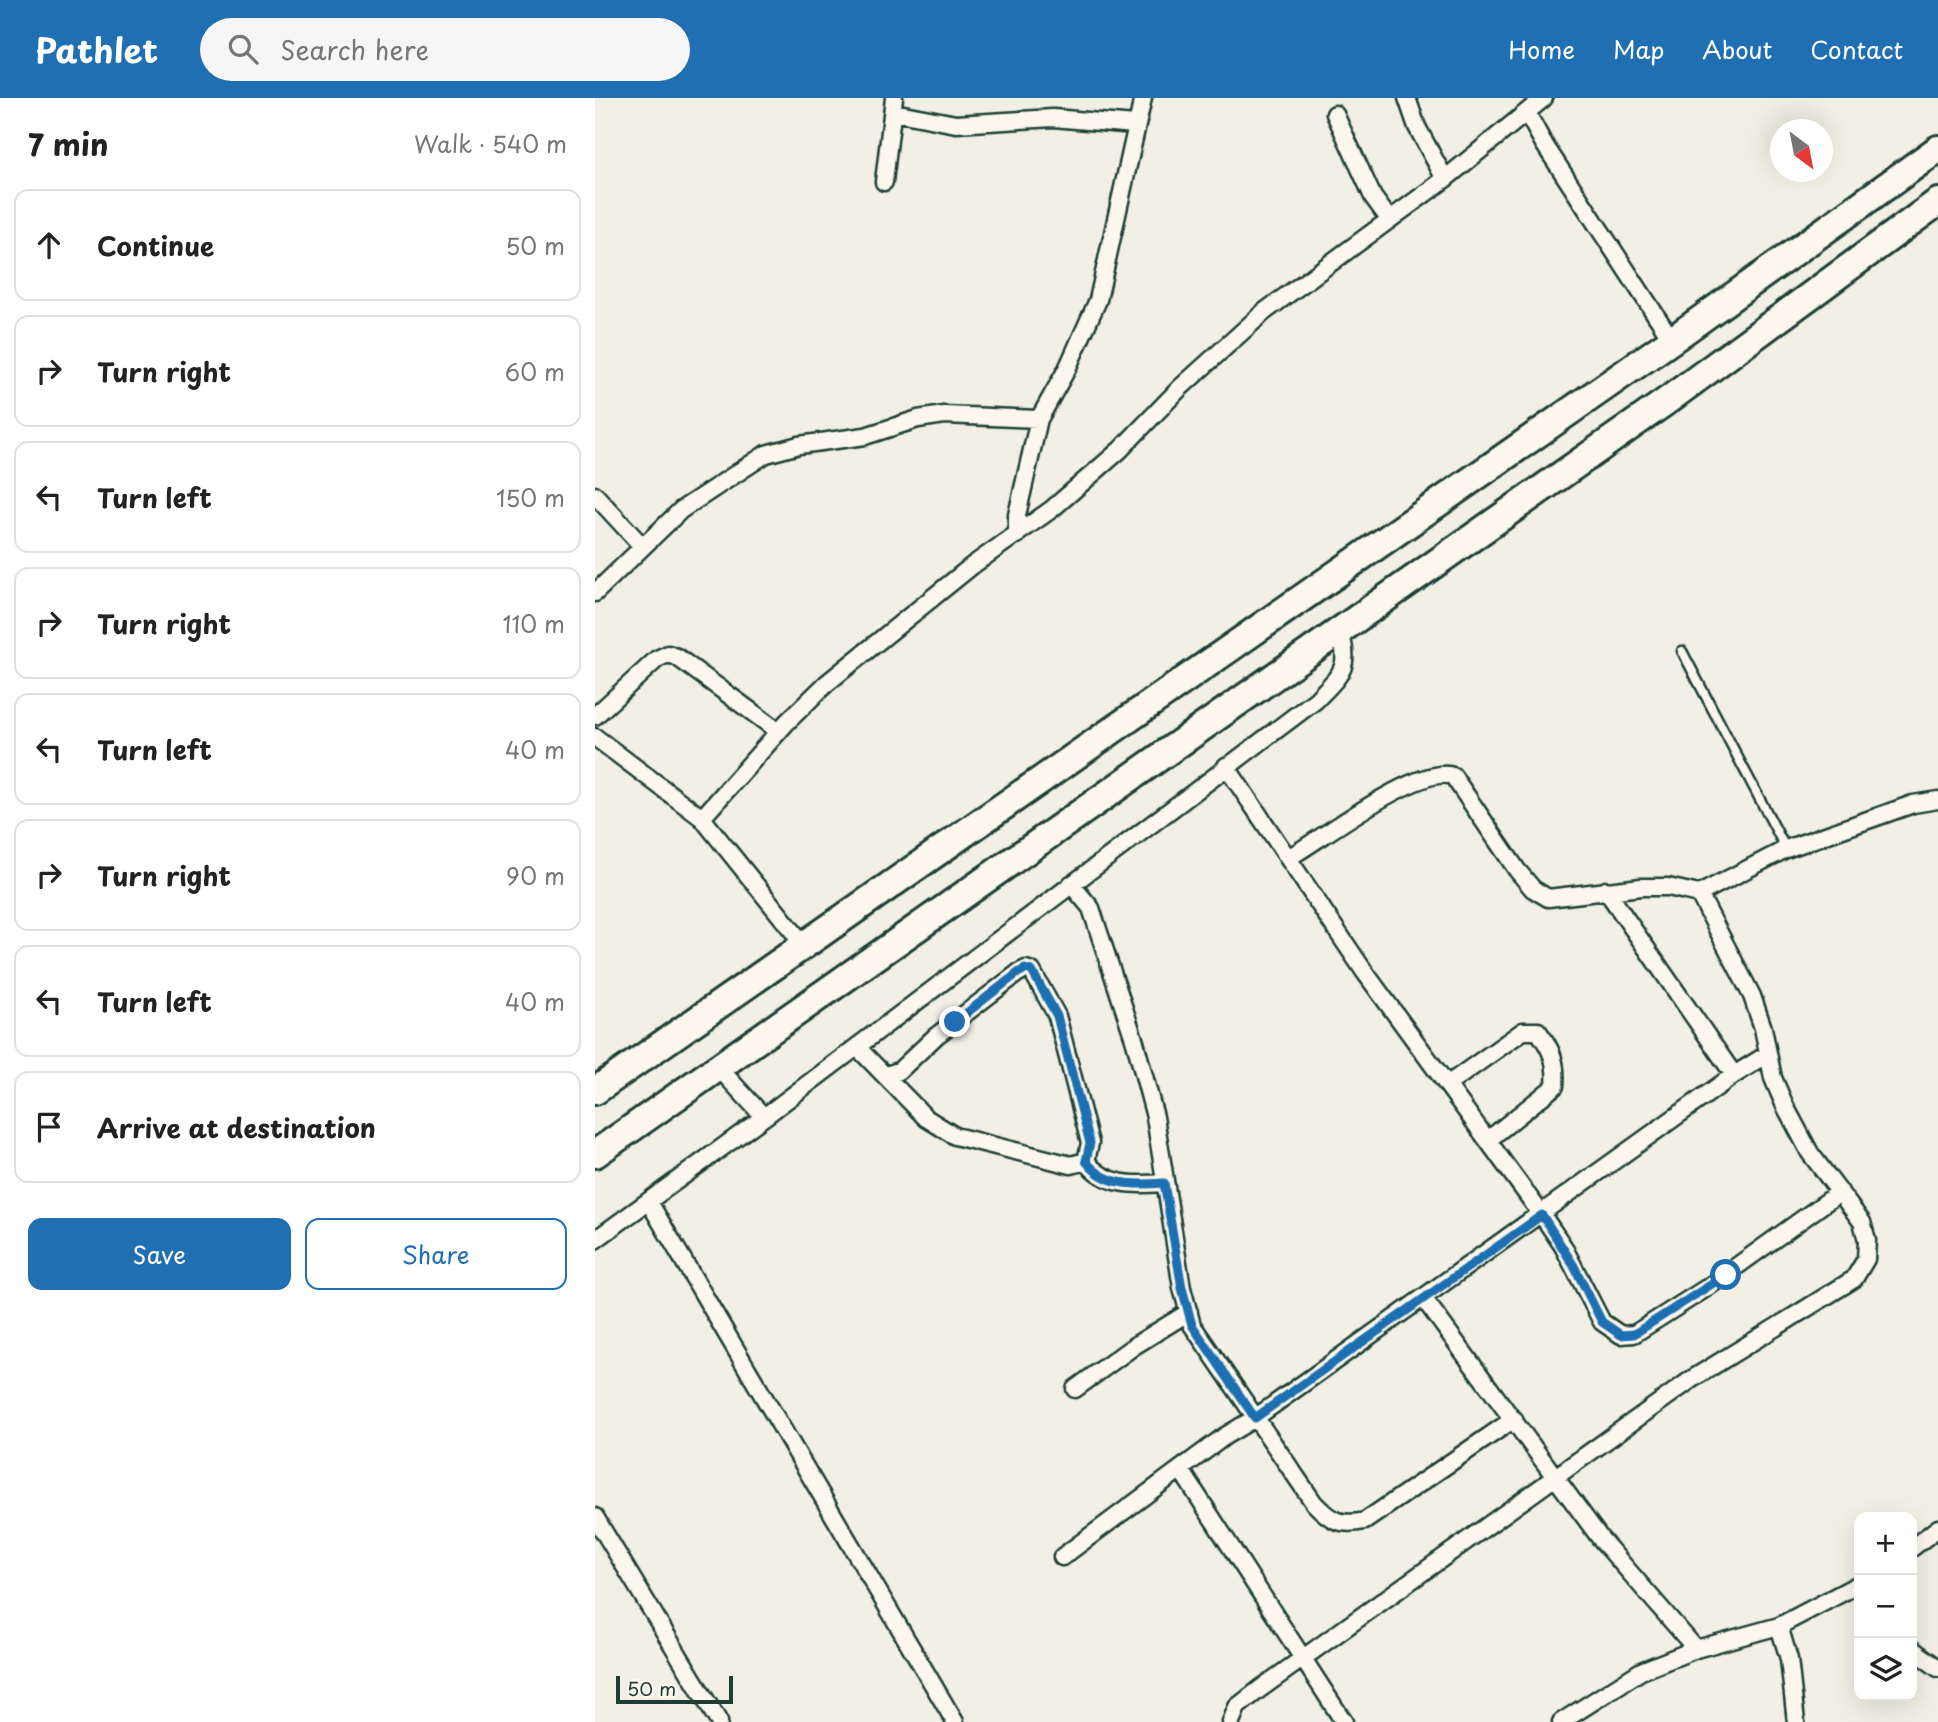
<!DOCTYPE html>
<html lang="en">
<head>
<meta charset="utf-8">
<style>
	body { margin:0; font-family:"Playpen Sans",sans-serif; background:#f6f6f6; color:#222 }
	.controls { position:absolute; right:21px; bottom:21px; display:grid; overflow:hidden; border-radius:14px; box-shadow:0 7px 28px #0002 }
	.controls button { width:63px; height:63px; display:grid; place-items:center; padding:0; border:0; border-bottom:2px solid #e0e0e0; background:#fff; color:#222; font:35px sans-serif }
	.compass { position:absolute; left:1175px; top:21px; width:63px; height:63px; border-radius:50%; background:#fff; box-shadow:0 7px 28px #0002; rotate:148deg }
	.scale { position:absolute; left:21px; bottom:18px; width:117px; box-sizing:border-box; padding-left:7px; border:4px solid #1f3d34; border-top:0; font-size:19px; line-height:24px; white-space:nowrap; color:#1f3d34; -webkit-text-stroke:5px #fbf7ec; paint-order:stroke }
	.stop { position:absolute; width:21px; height:21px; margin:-16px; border:5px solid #1f6fb2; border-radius:50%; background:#fff }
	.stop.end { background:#1f6fb2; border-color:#fff; box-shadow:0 2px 7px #0008 }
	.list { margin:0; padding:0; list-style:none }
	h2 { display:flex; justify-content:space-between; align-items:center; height:91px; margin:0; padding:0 28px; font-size:30px }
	h2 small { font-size:23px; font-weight:400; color:#767676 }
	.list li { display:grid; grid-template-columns:46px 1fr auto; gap:21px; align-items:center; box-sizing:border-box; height:112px; margin:0 14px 14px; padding:0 14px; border:2px solid #e0e0e0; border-radius:14px }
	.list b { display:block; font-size:26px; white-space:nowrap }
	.list em { font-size:23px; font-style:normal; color:#767676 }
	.actions { display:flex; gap:14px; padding:21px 28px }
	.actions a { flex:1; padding:16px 0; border:2px solid #1f6fb2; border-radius:14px; text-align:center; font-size:24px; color:#1f6fb2 }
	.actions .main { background:#1f6fb2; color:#fff }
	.icon { flex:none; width:38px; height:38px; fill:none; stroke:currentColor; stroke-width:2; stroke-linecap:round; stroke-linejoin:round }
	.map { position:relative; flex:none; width:1343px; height:1624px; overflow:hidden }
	header { display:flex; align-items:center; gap:42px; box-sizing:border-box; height:98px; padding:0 35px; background:#1f6fb2; color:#fff }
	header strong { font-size:33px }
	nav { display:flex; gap:38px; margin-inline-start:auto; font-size:24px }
	.search { width:490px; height:63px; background:#f6f6f6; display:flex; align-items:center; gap:18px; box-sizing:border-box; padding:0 24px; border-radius:38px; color:#767676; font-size:26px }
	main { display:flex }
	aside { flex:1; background:#fff }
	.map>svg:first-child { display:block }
</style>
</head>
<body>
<header>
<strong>Pathlet</strong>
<div class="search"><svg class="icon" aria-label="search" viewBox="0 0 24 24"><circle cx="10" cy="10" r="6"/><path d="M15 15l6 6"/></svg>Search here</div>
<nav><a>Home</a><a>Map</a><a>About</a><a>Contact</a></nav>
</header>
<main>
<aside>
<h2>7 min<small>Walk · 540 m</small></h2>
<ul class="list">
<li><svg class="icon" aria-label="ahead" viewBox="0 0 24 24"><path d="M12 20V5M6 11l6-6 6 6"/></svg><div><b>Continue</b></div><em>50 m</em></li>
<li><svg class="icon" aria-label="right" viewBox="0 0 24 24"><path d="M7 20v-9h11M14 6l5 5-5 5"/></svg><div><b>Turn right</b></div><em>60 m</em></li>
<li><svg class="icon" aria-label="left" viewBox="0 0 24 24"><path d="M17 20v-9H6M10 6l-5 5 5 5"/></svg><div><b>Turn left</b></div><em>150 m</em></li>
<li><svg class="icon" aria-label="right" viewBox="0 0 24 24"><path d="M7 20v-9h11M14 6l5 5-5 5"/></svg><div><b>Turn right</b></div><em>110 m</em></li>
<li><svg class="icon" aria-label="left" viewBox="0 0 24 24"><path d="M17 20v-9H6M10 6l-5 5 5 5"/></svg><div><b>Turn left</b></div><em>40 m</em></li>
<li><svg class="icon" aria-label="right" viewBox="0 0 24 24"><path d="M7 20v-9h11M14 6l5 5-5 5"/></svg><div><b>Turn right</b></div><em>90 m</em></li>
<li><svg class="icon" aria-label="left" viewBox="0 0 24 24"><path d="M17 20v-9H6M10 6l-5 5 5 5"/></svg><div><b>Turn left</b></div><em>40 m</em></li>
<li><svg class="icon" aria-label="arrive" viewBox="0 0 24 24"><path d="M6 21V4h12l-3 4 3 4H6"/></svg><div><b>Arrive at destination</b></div></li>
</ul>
<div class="actions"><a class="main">Save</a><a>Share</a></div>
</aside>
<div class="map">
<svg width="1343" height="1624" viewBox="0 0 1343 1624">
	<rect width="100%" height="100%" fill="#f2f0e5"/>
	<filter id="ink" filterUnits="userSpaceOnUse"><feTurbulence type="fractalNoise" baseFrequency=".0143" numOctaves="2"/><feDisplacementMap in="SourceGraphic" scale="14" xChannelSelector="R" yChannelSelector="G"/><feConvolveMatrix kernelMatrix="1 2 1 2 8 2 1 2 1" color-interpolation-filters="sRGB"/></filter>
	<g filter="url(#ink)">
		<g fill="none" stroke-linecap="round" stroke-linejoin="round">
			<g stroke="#1f3d34" stroke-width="13">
				<path id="service" d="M1087,553L1191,751"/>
			</g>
			<g stroke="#1f3d34" stroke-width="21">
				<path id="minor" d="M812,0L822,29L850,81
					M298,14L361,26L458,20L540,27
					M932,15L949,46L1077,242
					M740,16L778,99L794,121
					M289,84L299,0
					M0,397L47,448
					M422,437V417L444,321L472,271L503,202L548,0
					M0,495L86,412L171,356L204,347L270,338L323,321L349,317L444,321
					M0,618L62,561L73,556L82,559L183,633
					M0,639L107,720L209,847
					M631,668L769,873L947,1117L968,1148L1007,1224L1026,1237L1039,1236L1113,1189L1245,1094
					M107,720L192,624L232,585L378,467L457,411L525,352L585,290L669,214L850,81L949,0
					M693,760C727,741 823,666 858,678L922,772L938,791L953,800L1046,789H1073L1104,796L1191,751L1318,706L1343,702
					M476,786L496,810L540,944L560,1019L587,1190L597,1227L719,1405C736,1423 745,1428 770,1423L919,1321
					M1011,792L1139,977
					M262,949L331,1020L360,1038L476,1067L491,1063
					M122,968L169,1019
					M291,977L304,973L341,938L423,875L431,871L437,873L462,918L495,1045L491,1063
					M852,987L928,933H943C957,952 962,964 960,988L893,1042
					M491,1063C510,1089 540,1087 569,1085
					M54,1104L360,1624
					M0,1142L169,1019L721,602C747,575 756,570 745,533
					M829,1201L1005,1440L1101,1551
					M480,1291L539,1248L594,1214
					M586,1372L749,1624
					M0,1419L124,1624
					M1317,1450L1343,1430
					M467,1459L630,1338L660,1320L1139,977L1173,956
					M1184,1528L1194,1561L1201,1624
					M1317,1551L1343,1570
					M636,1624L642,1609L665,1591L1097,1281L1259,1181L1271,1161L1272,1142L1267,1124L1215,1055L1190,1008L1178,980L1168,930L1157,898L1104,796
					M966,1624L1046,1573L1101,1551L1184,1528L1264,1486"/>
			</g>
			<g stroke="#1f3d34" stroke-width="32">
				<path id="trunk" d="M0,993L1077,242L1343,51
					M0,1056L1073,302L1343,104"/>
			</g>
			<use href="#service" stroke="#fbf7ec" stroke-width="8"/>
			<use href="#minor" stroke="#fbf7ec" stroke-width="16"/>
			<use href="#trunk" stroke="#fbf7ec" stroke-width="26"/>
		</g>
	</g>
	<g fill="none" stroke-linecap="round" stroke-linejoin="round" filter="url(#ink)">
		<path stroke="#1f6fb2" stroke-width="9" d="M360,924L423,875L430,871L437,873L462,918L495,1045L491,1063C510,1089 540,1087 569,1085L587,1190L597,1227L660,1320L947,1117L979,1168L1007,1224L1026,1237L1039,1236L1131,1177"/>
	</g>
</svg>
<div class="controls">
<button>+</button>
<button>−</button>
<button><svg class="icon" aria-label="layers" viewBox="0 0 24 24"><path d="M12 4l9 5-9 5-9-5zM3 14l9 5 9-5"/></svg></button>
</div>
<svg class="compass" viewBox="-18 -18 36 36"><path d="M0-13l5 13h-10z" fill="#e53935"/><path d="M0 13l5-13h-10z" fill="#767676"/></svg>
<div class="scale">50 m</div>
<div class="stop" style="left:1131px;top:1177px"></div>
<div class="stop end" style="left:360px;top:924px"></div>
</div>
</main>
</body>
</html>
